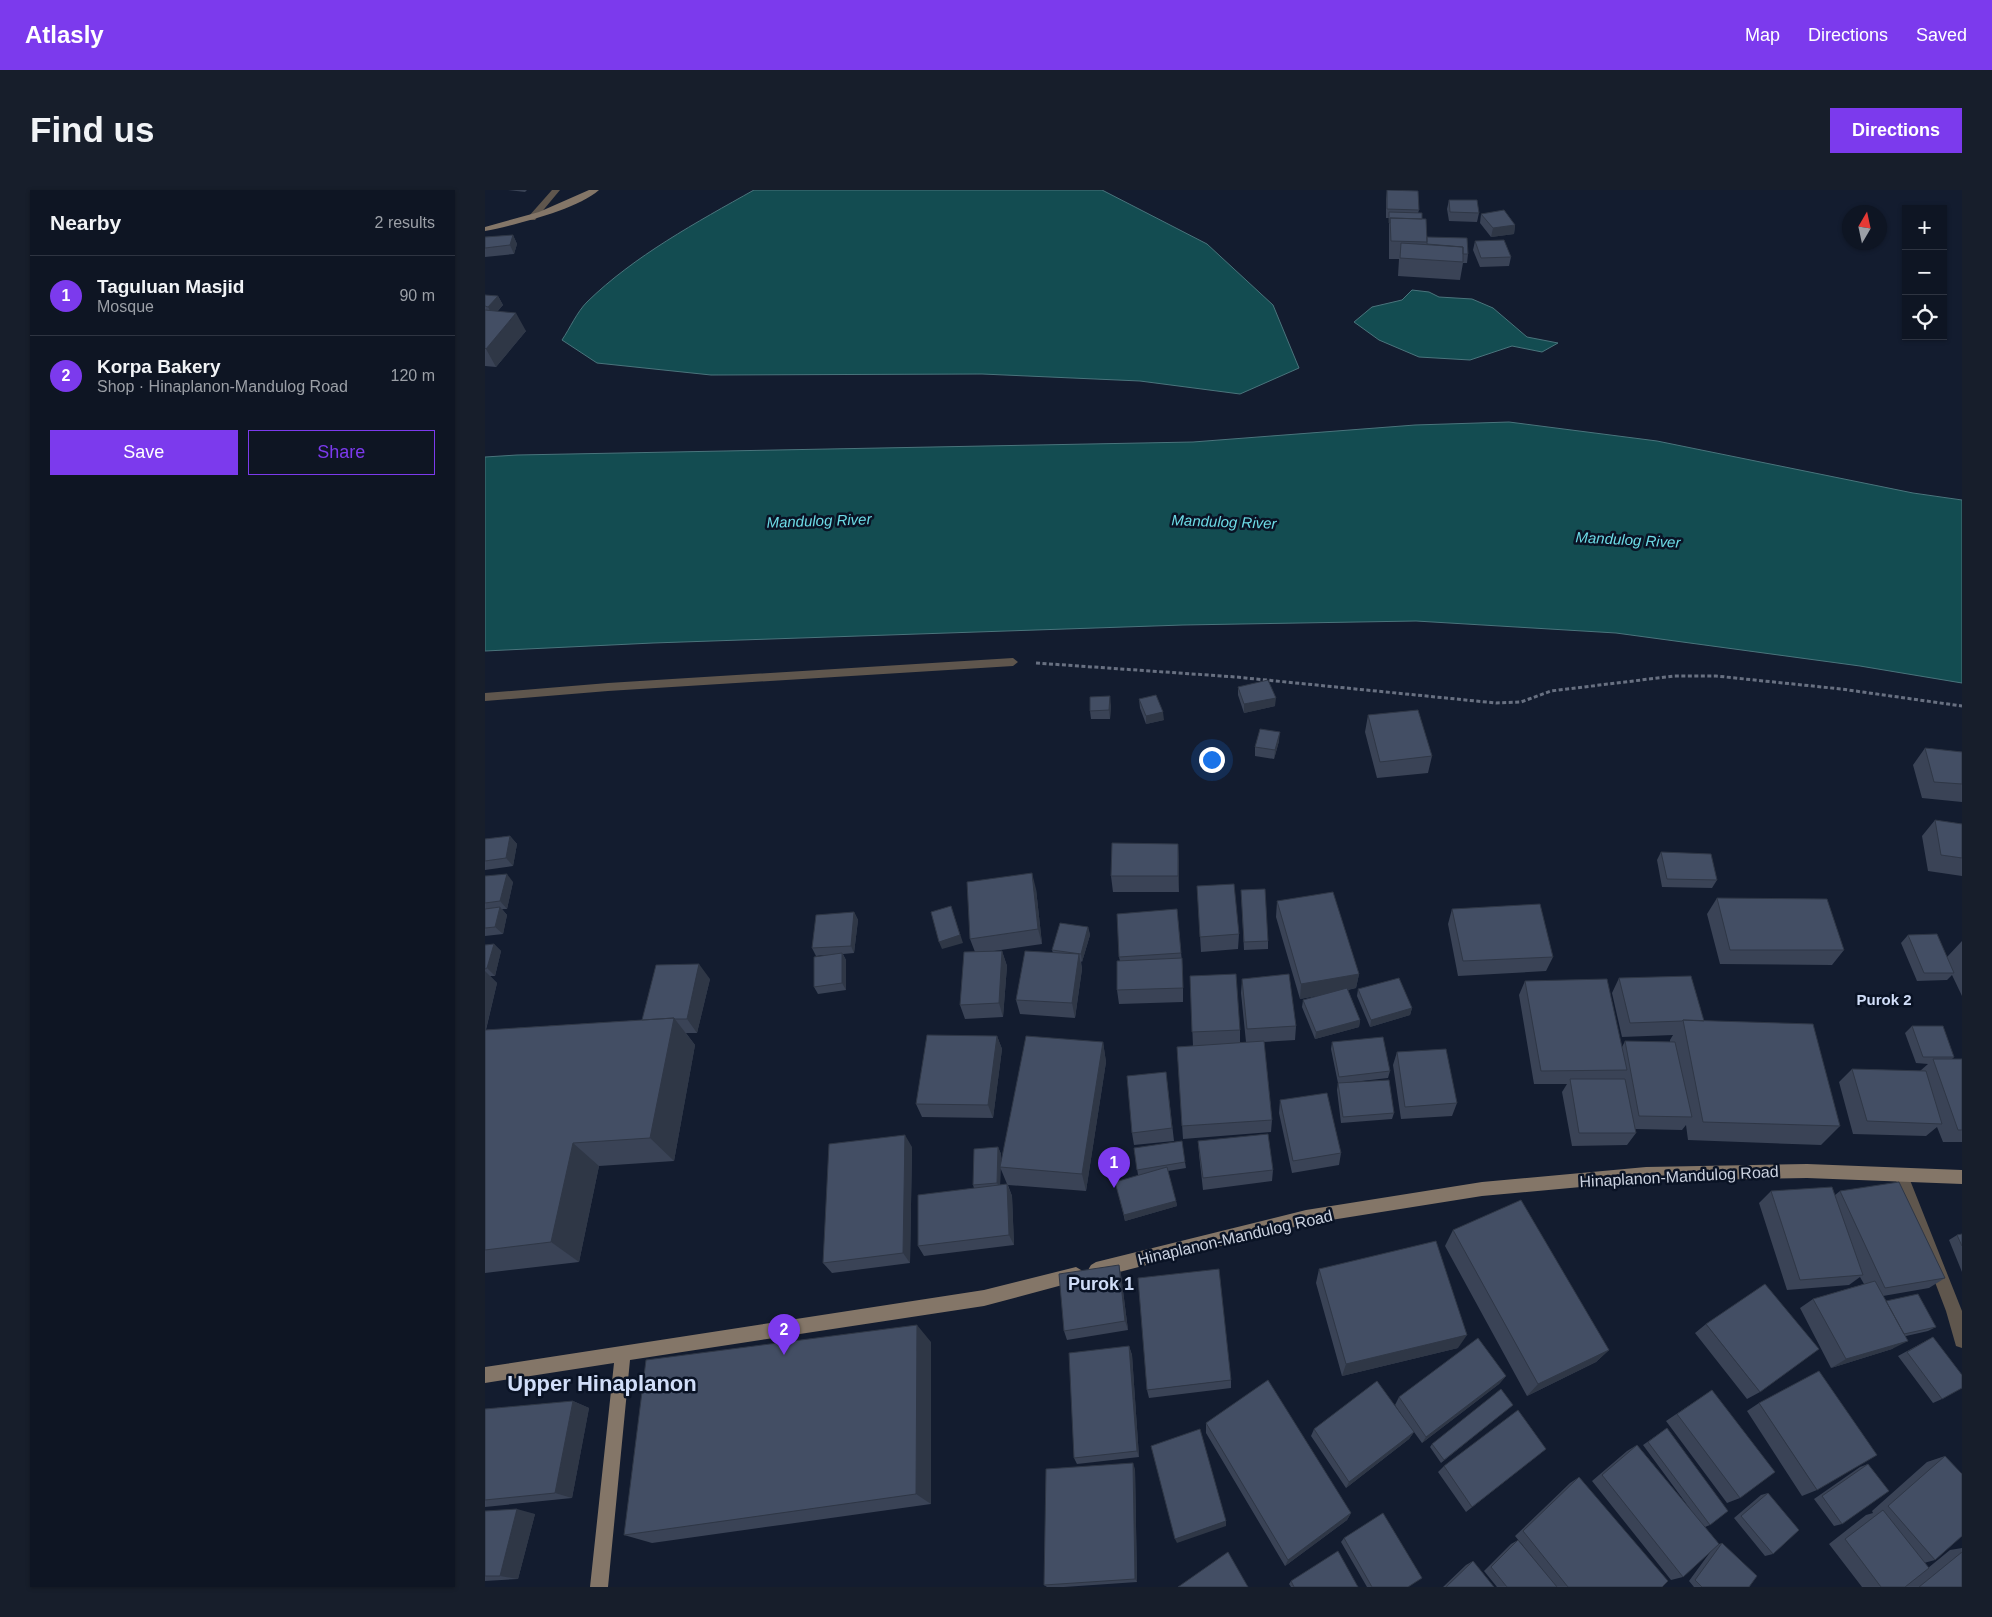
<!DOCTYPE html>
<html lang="en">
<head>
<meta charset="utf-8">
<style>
	body { margin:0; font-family:Helvetica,sans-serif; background:#171e2b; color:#f1f3f6 }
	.controls { position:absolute; right:15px; top:15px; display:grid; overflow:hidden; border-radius:0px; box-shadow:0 1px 4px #0004 }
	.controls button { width:45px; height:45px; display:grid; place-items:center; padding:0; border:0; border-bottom:1px solid #2e3441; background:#0e1523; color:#f1f3f6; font:25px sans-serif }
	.compass { position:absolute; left:1357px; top:15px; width:45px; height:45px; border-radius:50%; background:#0e1523; box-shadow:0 1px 4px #0004; rotate:9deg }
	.you { position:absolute; left:726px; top:569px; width:18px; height:18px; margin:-12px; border:4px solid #fff; border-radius:50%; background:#1a73e8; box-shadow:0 0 0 8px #1a73e833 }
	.badge { display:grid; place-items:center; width:32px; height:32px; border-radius:50%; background:#7c3aed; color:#fff; font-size:16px; font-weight:700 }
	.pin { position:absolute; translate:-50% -41px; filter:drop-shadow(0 1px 2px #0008) }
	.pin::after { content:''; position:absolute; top:26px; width:18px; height:15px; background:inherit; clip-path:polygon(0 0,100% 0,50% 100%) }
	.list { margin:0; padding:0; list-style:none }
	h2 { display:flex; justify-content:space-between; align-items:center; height:65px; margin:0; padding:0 20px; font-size:21px }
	h2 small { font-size:16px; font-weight:400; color:#9b9fa6 }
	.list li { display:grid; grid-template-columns:32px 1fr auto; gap:15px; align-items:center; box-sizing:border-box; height:80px; padding:0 20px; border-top:1px solid #2e3441 }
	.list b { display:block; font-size:19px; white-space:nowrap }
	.list p { margin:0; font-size:16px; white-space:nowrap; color:#9b9fa6 }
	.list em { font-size:16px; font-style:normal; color:#9b9fa6 }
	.actions { display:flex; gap:10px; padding:15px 20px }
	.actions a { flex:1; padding:11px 0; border:1px solid #7c3aed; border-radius:0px; text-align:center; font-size:18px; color:#7c3aed }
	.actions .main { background:#7c3aed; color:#fff }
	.icon { flex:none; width:28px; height:28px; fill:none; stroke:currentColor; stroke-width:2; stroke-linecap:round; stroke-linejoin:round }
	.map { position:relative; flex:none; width:1477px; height:1397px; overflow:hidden; border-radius:0px }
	header { display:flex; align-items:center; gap:30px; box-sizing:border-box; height:70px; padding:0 25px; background:#7c3aed; color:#fff }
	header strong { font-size:24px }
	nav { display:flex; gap:28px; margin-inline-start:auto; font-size:18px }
	.intro { display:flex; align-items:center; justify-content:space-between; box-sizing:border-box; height:120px; padding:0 30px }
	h1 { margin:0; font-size:35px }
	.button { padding:12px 22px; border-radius:0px; background:#7c3aed; color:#fff; font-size:18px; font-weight:700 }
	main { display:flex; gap:30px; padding:0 30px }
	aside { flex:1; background:#0e1523; border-radius:0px; box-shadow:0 1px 4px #0004 }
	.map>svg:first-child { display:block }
</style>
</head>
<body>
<header>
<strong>Atlasly</strong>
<nav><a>Map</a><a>Directions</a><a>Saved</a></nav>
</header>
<div class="intro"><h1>Find us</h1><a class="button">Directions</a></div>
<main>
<aside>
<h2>Nearby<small>2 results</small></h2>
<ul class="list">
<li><span class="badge">1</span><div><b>Taguluan Masjid</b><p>Mosque</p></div><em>90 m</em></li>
<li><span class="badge">2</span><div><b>Korpa Bakery</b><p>Shop · Hinaplanon-Mandulog Road</p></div><em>120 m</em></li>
</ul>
<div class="actions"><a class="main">Save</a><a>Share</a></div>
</aside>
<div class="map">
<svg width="1477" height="1397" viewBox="0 0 1477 1397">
	<rect width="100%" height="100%" fill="#131c2f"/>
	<path fill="#134c51" stroke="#4a747c" d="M269,0H617L722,54L788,115L814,178L755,204L655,191L497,184L226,185L112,173L77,150C85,138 92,122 102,112C149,66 212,32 269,0Z
		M927,100L944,102L954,107L987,109L1008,118L1042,147L1073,153L1057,162L1027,156L985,170L934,167L894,150L869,132L887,117L917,110Z
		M1024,232L1172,251L1428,303L1477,310V493L1375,476L1131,443L931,431L698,435L168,453L0,461V267L32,265L708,252L930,235Z"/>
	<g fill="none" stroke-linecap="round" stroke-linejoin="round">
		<path stroke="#687081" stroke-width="3" stroke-dasharray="4 2.5" stroke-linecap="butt" d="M551,473L751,487L1011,513L1036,512L1066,501L1189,486H1231L1356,499L1477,516"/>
		<path fill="#5f564d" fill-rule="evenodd" d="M67,0H75L50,30H44V26Z
			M528,468L533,472L528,476L123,501L0,511V503L123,493Z
			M1416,978L1421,980L1423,985L1477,1121V1158L1471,1156L1461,1121L1409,985L1411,980Z"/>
		<path fill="#847668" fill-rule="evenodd" d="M104,0H114C91,20 30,35 0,41V37L54,22Z
			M1322,974L1477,980V994L1322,988L1161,991L997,1006L821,1034L611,1088L606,1085L603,1080L606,1075L611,1072L821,1020L997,992L1161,977Z
			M591,1077L596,1080L599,1085L596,1090L499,1116L145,1170L123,1397H105L129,1173L0,1193V1177L499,1100Z"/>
	</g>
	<path fill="#3a4356" d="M23,0H42L40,2Z
		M902,0L934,20L933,23L937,29L942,47L983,64L982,73H978L975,90L913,86L914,69H904V28H901V9Z
		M964,10L994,23L992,32L964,31L962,19Z
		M996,24L1030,35L1029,44L1006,47L995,33Z
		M28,45L32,54L29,64L0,67V47Z
		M990,51L1026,67L1024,76L995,77L988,60Z
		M0,105L13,106L18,115L12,122L41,141L11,177L0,176Z
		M753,497L790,516L759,523L753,505Z
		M654,509L679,530L661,534L655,518Z
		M626,515L625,529H606L605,521Z
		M883,525L947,566L943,583L892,588L880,542Z
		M794,551L789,569L770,566V557Z
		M1440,558L1477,562V612L1437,608L1428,575Z
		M1450,630L1477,634V686L1443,681L1437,646Z
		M25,646L32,654L28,676L0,680V649Z
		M693,654L694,702H628L626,686Z
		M1176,662L1232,690L1227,698L1177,697L1172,670Z
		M0,686L28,692L22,719H17L22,725L18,744L0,746Z
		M712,696L754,744L753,759L716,762Z
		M551,699L557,754L509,761H517L522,776L518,827L480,829L475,815L490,762L485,749Z
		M756,700L783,751V759L759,760Z
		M1232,708L1359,760L1347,775L1235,774L1222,724Z
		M792,711L874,784L871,798L863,800L875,830L874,837L830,849L817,817L818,810L836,805L815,809L791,727Z
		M692,719L698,783V812L634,814L632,800L635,771L634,767Z
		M967,719L1068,767L1061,781L973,786L963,734Z
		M369,722L373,730L369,763L358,764L361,770V800L333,804L329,797L339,765L331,766L327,758Z
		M603,737L605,745L597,772L596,771L597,779L590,828L535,824L531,810L568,763L567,760Z
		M1423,745L1462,767L1477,751V806L1467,785L1462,790L1432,791L1416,753Z
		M9,754L16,761L10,786H5L12,793L1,840L157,830L225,789L212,843H201L210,855L189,971L114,976L94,1072L0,1083V755Z
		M705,786L755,840V852H761L756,803L757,789L811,836L810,850L779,852L787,930L786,942L698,949L692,857L708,856Z
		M1134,788L1219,831L1355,936L1336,955L1203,950L1201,935L1197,940L1150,939L1151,943L1142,955L1087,956L1077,902L1082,894H1049L1034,805L1040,791L1137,857L1140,851L1185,852V850L1188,845L1137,847L1127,803Z
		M873,799L927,818L925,825L885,837L872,806Z
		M1427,836L1469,867L1467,869H1477V952H1458L1452,937L1441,946L1368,944L1354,892L1367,879L1435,881L1443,874L1431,873L1420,843Z
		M512,846L517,859L508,928L437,927L431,914Z
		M618,852L621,872L601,1001L523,995L527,1006L529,1055L439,1066L433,1056L489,998L488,995L513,957L516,964L515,995L522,994L515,977Z
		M847,852L905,881L903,888L859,893L909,923L907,929L856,933L852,900L853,893L846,859Z
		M912,862L972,913L967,926L916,929L908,875Z
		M681,882L689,951L649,955L647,943Z
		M795,910L856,963L854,975L807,983L794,923Z
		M713,951L788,980L787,991L718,1000L714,964Z
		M427,957L425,1073L347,1083L338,1073Z
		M649,958L700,972L701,978L683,981L691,1011L692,1016L640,1031L632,998L653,985Z
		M1286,1001L1350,1005L1355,1001L1460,1088L1444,1098L1398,1106L1401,1111L1451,1137L1443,1141L1421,1146L1407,1159L1346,1178L1315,1118L1328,1109L1379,1094L1375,1087L1364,1095L1302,1100L1274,1013Z
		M968,1040L1124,1160L1111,1172L1042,1206L960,1056Z
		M1477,1044V1082L1464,1050L1472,1045Z
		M634,1075L636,1085L643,1140L582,1150L579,1141Z
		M834,1079L973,1158L857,1186L831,1093Z
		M1221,1134L1275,1202L1262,1209L1210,1143Z
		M1448,1147L1457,1209L1448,1213L1413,1166Z
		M446,1152V1314L167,1353L139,1345Z
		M644,1156L647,1165L654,1267L592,1274L589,1268Z
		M1021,1186L1014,1194L937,1253L929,1242L924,1249L861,1298L826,1246L829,1239L918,1227L910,1215L914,1207Z
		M746,1190V1198L664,1208L662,1200Z
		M1227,1200L1255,1308L1242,1313L1181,1231Z
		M88,1211L104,1218L87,1308L0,1317V1219Z
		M1274,1213L1332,1300L1317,1306L1262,1221Z
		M1028,1215L1024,1218L956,1273L945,1257L947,1254Z
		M721,1233L866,1323L862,1330L800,1376L721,1243Z
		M1182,1238L1225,1335L1220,1337L1234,1354L1237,1353L1264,1397H1209L1204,1391L1226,1361L1198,1387L1186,1390L1107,1291L1142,1261L1152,1255L1206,1320L1158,1255Z
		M1061,1259L981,1322L953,1282L959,1276Z
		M1460,1266L1450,1370L1439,1373L1443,1378L1465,1360L1477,1358V1397H1377L1344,1354L1381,1325L1388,1323L1387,1321L1442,1272Z
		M1383,1274L1357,1334L1349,1336L1329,1309L1375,1277Z
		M650,1279L652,1392L579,1397H562L559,1395Z
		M1094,1287L1177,1397H1072L1030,1346L1085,1293Z
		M1283,1303L1288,1364L1280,1366L1249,1328L1276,1305Z
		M0,1321L50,1324L33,1389L0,1391Z
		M859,1348L923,1397H882L856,1352Z
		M1033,1350L1072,1397H1012L999,1381L1026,1354Z
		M988,1371L1009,1397H958L981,1375Z
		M806,1391L873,1397H806L804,1394Z"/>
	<path fill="#2f3746" d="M1030,35L1029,44L1006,47L1008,38Z
		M28,45L32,54L29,64L25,55Z
		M13,106L18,115L8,126L3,117Z
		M31,123L41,141L11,177L1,159Z
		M625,506L626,515L625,529L624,520Z
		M791,508L790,516L759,523V514Z
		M678,522L679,530L661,534V526Z
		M795,542L794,551L789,569L790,560Z
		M25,646L32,654L28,676L21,668Z
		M693,654L694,670V702L693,686Z
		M547,683L551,699L557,754L553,739Z
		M22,684L28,692L22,719L15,711Z
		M466,716L478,753L457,759L454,752Z
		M15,717L22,725L18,744L10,737Z
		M369,722L373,730L369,763L366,756Z
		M603,737L605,745L597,772L596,764Z
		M9,754L16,761L10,786L2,778Z
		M517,761L522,776L518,827L514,813Z
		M357,763L361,770V800L357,793Z
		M594,764L597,779L590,828L587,813Z
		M214,774L225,789L212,843L202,829Z
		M0,781L12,793L0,843Z
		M874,784L871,798L815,809L816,794Z
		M927,818L925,825L885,837L886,830Z
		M189,828L210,855L189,971L165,948Z
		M875,830L874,837L830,849L831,842Z
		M512,846L517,859L508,928L503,915Z
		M618,852L621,872L601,1001L597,984Z
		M420,945L427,957L425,1073L418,1063Z
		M88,953L114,976L94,1072L66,1052Z
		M513,957L516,964L515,999L512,993Z
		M522,994L527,1006L529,1055L524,1045Z
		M691,1011L692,1016L640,1031L639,1025Z
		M634,1075L636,1085L643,1140L640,1131Z
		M432,1135L446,1152V1314L431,1304Z
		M982,1145L973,1158L857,1186L861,1174Z
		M1423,1151L1407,1159L1346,1178L1361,1169Z
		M644,1156L647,1165L654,1267L652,1261Z
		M1124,1160L1111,1172L1042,1206L1053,1194Z
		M1021,1186L1014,1194L937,1253L941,1247Z
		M88,1211L104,1218L87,1308L70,1303Z
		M929,1242L924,1249L861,1298L864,1292Z
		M648,1273L650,1279L652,1392L650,1389Z
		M32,1319L50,1324L33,1389L15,1386Z
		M866,1323L862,1330L800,1376L803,1370Z
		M741,1331V1336L692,1353L690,1349Z"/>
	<path fill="#434e64" stroke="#2f3746" d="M902,0L933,1L934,20L902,19Z
		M964,10H992L994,23L965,22Z
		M1019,20L1030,35L1008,38L996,24Z
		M904,22L937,23V29L905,28V33H904Z
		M905,28L941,29L942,52L906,51Z
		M28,45L25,55L0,58V47Z
		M942,47L982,48L983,64H978V57L942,54Z
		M1019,50L1026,67L996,68L990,51Z
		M916,53L978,57V72L915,68Z
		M0,105L13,106L3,117L0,116Z
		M0,120L31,123L1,159L0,158Z
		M783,490L791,508L759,514L753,497Z
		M671,505L678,522L661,526L654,509Z
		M625,506L624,520L605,521V507Z
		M933,520L947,566L895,572L883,525Z
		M775,539L795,542L790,560L770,557Z
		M1440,558L1477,562V594L1449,592Z
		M1450,630L1477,634V668L1456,665Z
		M25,646L21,668L0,671V649Z
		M627,653L693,654V686H626Z
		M1176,662L1226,664L1232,690L1182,689Z
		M547,683L553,739L485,749L482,692Z
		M22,684L15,711L0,713V686Z
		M749,694L754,744L715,747L712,696Z
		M780,699L783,751L759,752L756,700Z
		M848,702L874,784L816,794L792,711Z
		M1232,708L1342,709L1359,760H1245Z
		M1055,714L1068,767L978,771L967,719Z
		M466,716L475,745L454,752L446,722Z
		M15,717L10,737L0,738V719Z
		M692,719L696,763L634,767L632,724Z
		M369,722L366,756L327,758L331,725Z
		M575,733L603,737L596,764L567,760Z
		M1452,744L1469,783H1439L1423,745Z
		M9,754L2,778L0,779V755Z
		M517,761L514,813L475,815L479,762Z
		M540,761L594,764L587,813L531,810Z
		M357,763V793L329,797V767Z
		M697,768L698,798L632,800V771Z
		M214,774L202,829H190L189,828L157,830L171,775Z
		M751,784L755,840L707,842L705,786Z
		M804,784L811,836L762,839L757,789Z
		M1206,786L1219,831L1198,830L1197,831L1145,833L1134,788Z
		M914,788L927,818L886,830L873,799Z
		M1122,789L1142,880L1056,881L1040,791Z
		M862,798L875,830L831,842L818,810Z
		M189,828L165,948L88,953L66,1052L0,1060V840Z
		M1198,830L1328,834L1355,936L1218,932Z
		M1427,836H1458L1469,867H1438Z
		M442,845L512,846L503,915L431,914Z
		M541,846L618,852L597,984L515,977Z
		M898,847L905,881L854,887L847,852Z
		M779,851L787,930L697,936L692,857Z
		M1140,851L1190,852L1207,927L1154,926Z
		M961,859L972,913L920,917L912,862Z
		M1448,869H1477V940H1473Z
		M1367,879L1441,881L1457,934L1382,931Z
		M681,882L687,938L647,943L642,886Z
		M1085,889H1140L1151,943H1094Z
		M904,890L909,923L858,927L853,893Z
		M842,903L856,963L808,971L795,910Z
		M783,944L788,980L718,988L713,951Z
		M420,945L418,1063L338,1073L344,954Z
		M697,951L700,972L652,980L649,958Z
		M513,957L512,993L488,995L489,959Z
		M682,977L691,1011L639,1025L630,992Z
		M1414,992L1460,1088L1400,1098L1355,1001Z
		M522,994L524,1045L433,1056V1005Z
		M1347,997L1378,1085L1315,1090L1286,1001Z
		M1036,1010L1124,1160L1053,1194L968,1040Z
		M1477,1044V1056L1472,1045Z
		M951,1051L982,1145L861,1174L834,1079Z
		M634,1075L640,1131L579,1141L574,1084Z
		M734,1079L746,1190L662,1200L653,1088Z
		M1390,1091L1423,1151L1361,1169L1328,1109Z
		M1280,1094L1334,1159L1275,1202L1221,1134Z
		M1433,1104L1451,1137L1419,1144L1401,1111Z
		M432,1135L431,1304L139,1345L161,1170Z
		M1448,1147L1477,1185V1198L1457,1209L1422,1162Z
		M993,1148L1021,1186L941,1247L914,1207Z
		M644,1156L652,1261L589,1268L584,1163Z
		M1334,1181L1392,1265L1332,1300L1274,1213Z
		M783,1190L866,1323L803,1370L721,1233Z
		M892,1191L929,1242L864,1292L829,1239Z
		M1016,1199L1028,1215L959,1270L947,1254Z
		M1227,1200L1290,1282L1255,1308L1192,1224Z
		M88,1211L70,1303L0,1310V1219Z
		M1033,1220L1061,1259L987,1317L959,1276Z
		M1182,1238L1243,1321L1225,1335L1163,1252Z
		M715,1239L741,1331L690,1349L666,1256Z
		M1152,1255L1234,1354L1198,1387L1117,1285Z
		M1460,1266L1477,1284V1346L1450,1370L1403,1316Z
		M648,1273L650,1389L559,1395L561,1279Z
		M1383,1274L1404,1301L1357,1334L1337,1306Z
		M1094,1287L1183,1391L1177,1397H1083L1038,1341Z
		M1283,1303L1314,1340L1288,1364L1256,1326Z
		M32,1319L15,1386H0V1321Z
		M1398,1320L1444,1378L1420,1397H1396L1360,1349Z
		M898,1323L937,1388L923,1397H887L859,1348Z
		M1033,1350L1072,1397H1022L1006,1377Z
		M1237,1353L1272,1386L1264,1397H1217L1210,1390Z
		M853,1361L873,1397H809L806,1391Z
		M743,1362L763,1397H693Z
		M1477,1362V1397H1434Z
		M988,1371L1009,1397H961Z"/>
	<g text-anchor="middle" stroke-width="5" stroke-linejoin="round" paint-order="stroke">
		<g font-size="15" font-style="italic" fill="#6ddbe6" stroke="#0a1325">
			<text transform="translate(334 331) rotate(-2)" y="5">Mandulog River</text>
			<text transform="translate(739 332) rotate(2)" y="5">Mandulog River</text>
			<text transform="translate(1143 350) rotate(3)" y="5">Mandulog River</text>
		</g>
		<g font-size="15" font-weight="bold" fill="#d0ddf8" stroke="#0a1325">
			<text x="1399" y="815">Purok 2</text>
		</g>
		<g font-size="16" fill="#cbd2e0" stroke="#0a1325">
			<text transform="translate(1194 986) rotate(-3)" y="6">Hinaplanon-Mandulog Road</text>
			<text transform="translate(750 1047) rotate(-13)" y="6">Hinaplanon-Mandulog Road</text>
		</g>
		<g font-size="18" font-weight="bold" fill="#d0ddf8" stroke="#0a1325">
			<text x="616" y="1100">Purok 1</text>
		</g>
		<g font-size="22" font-weight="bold" fill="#d0ddf8" stroke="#0a1325">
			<text x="117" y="1201">Upper Hinaplanon</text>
		</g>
	</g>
</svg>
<div class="controls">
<button>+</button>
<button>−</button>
<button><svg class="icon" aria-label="locate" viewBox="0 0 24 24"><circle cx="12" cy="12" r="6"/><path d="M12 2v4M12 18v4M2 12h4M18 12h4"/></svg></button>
</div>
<svg class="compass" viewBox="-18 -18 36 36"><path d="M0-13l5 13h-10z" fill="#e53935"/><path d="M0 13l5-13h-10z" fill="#9b9fa6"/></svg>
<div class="you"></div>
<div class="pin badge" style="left:629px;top:998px">1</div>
<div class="pin badge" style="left:299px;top:1165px">2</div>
</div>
</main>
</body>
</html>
